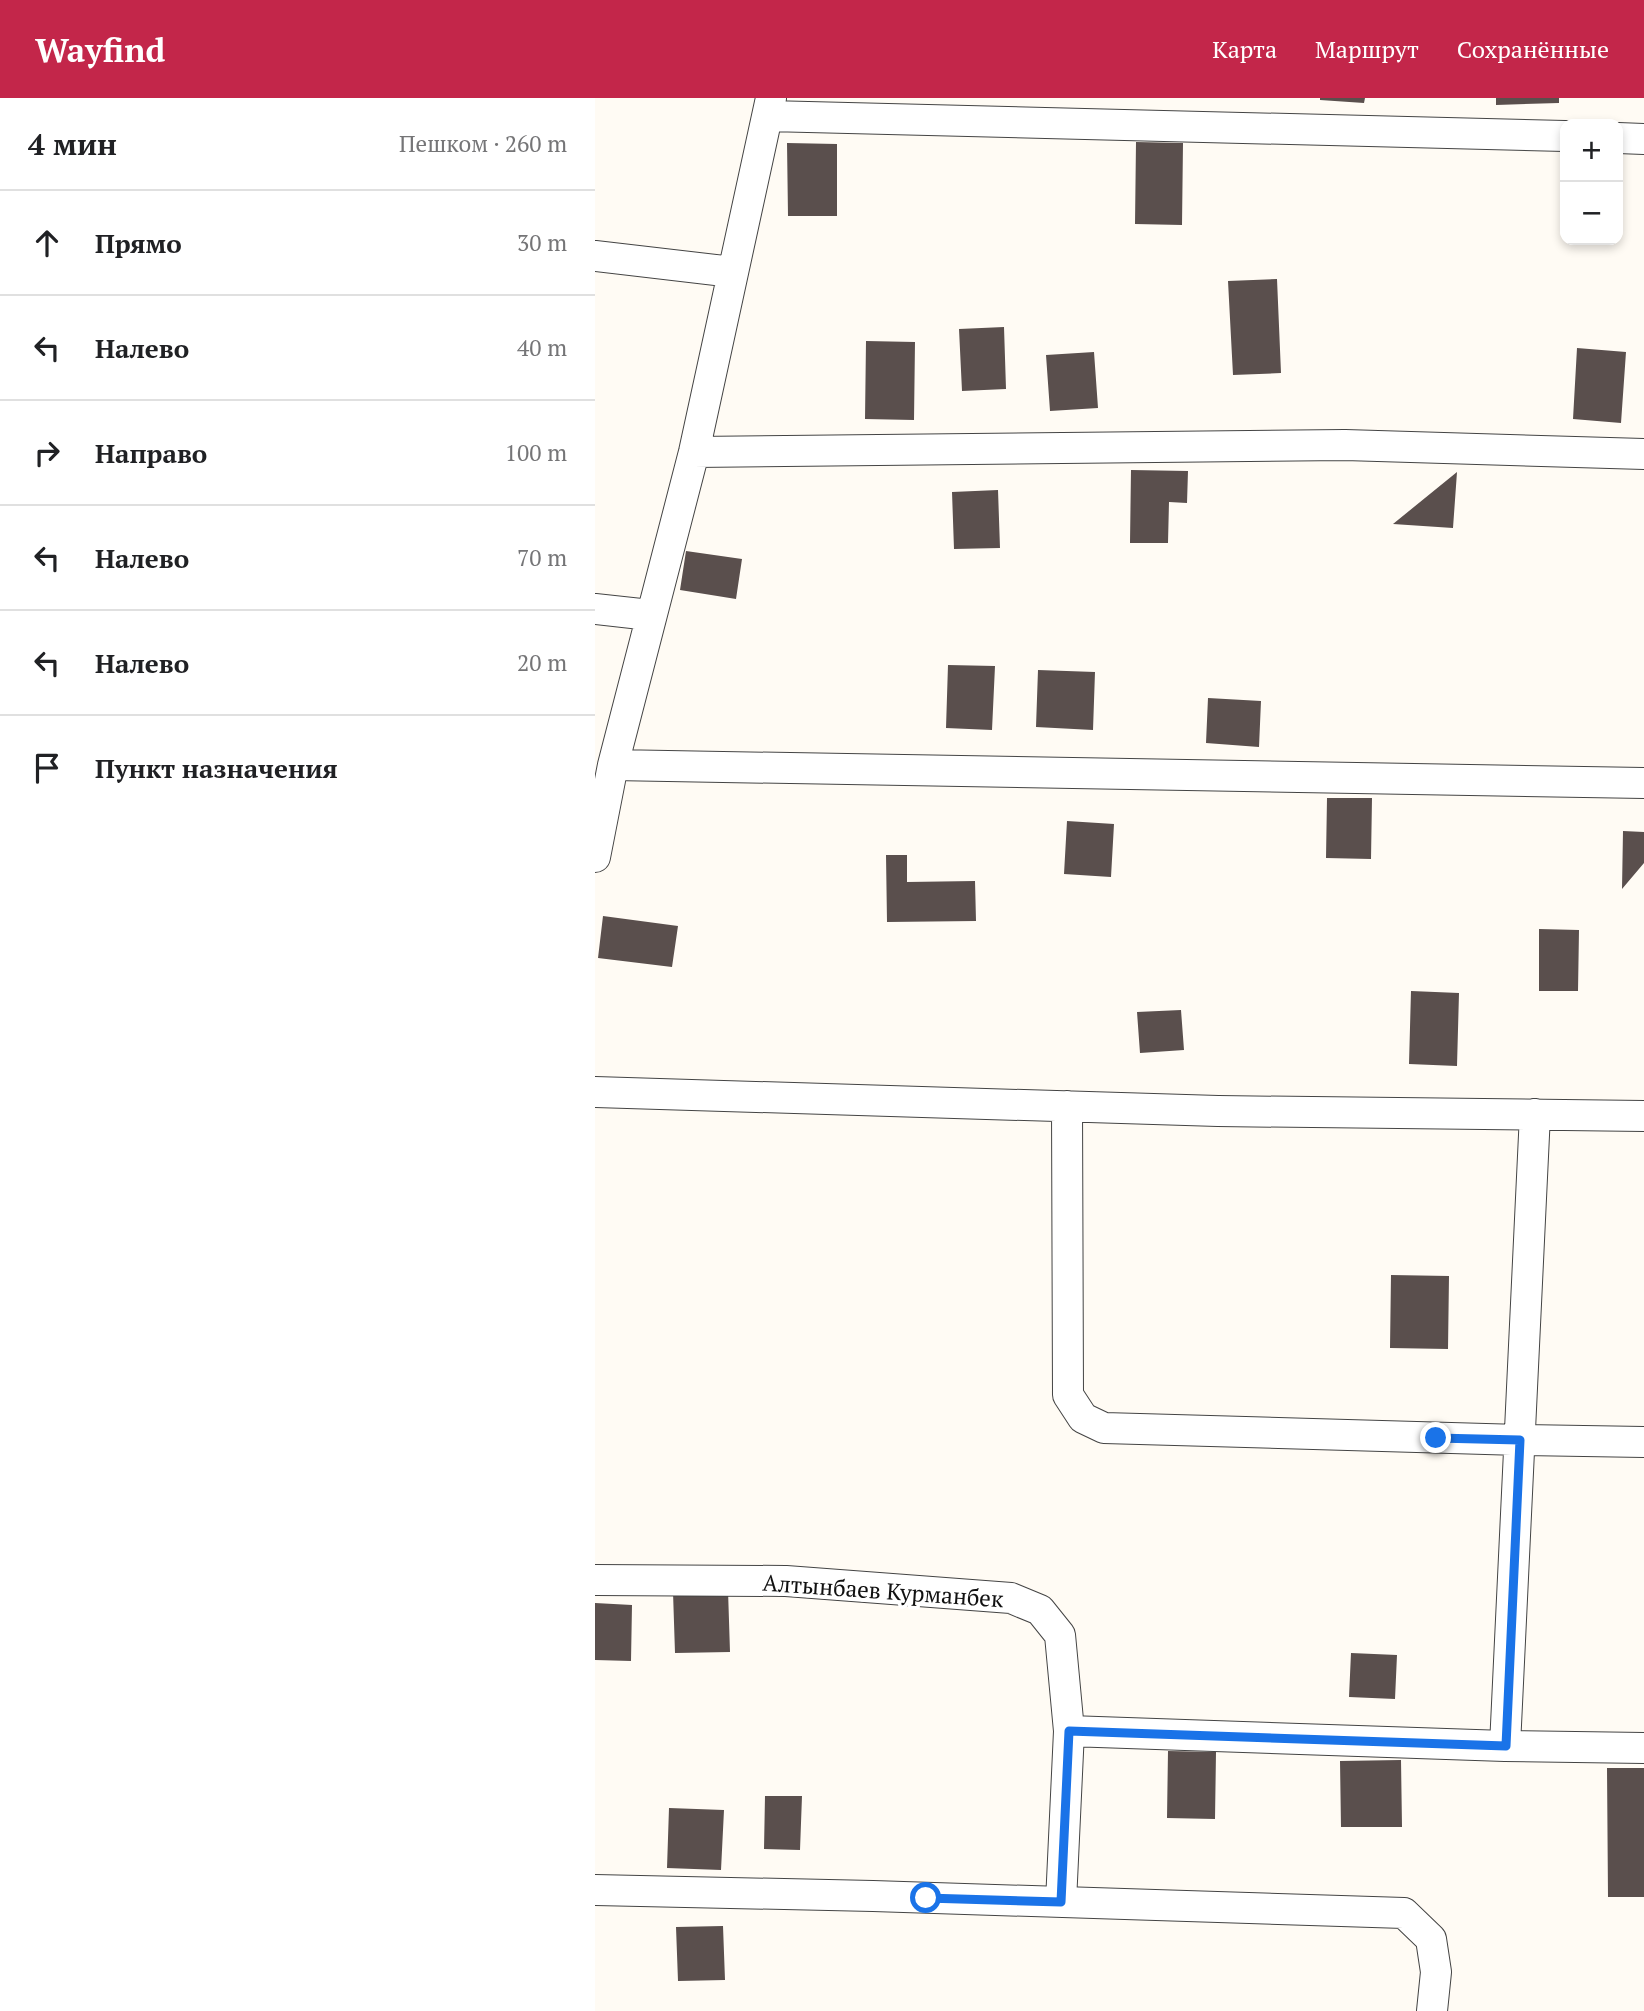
<!DOCTYPE html>
<html lang="ru">
<head>
<meta charset="utf-8">
<style>
	body { margin:0; font-family:"PT Serif",serif; background:#f2f2f2; color:#202124 }
	.controls { position:absolute; right:21px; top:21px; display:grid; overflow:hidden; border-radius:14px; box-shadow:0 4px 10px #0003 }
	.controls button { width:63px; height:63px; display:grid; place-items:center; padding:0; border:0; border-bottom:2px solid #e0e0e0; background:#fff; color:#202124; font:35px sans-serif }
	.stop { position:absolute; width:21px; height:21px; margin:-16px; border:5px solid #1a73e8; border-radius:50%; background:#fff }
	.stop.end { background:#1a73e8; border-color:#fff; box-shadow:0 2px 7px #0008 }
	.list { margin:0; padding:0; list-style:none }
	h2 { display:flex; justify-content:space-between; align-items:center; height:91px; margin:0; padding:0 28px; font-size:30px }
	h2 small { font-size:23px; font-weight:400; color:#757577 }
	.list li { display:grid; grid-template-columns:46px 1fr auto; gap:21px; align-items:center; box-sizing:border-box; height:105px; padding:0 28px; border-top:2px solid #e0e0e0 }
	.list b { display:block; font-size:26px; white-space:nowrap }
	.list em { font-size:23px; font-style:normal; color:#757577 }
	.icon { flex:none; width:38px; height:38px; fill:none; stroke:currentColor; stroke-width:2; stroke-linecap:round; stroke-linejoin:round }
	.map { position:relative; flex:none; width:1049px; height:1913px; overflow:hidden }
	header { display:flex; align-items:center; gap:42px; box-sizing:border-box; height:98px; padding:0 35px; background:#c3264a; color:#fff }
	header strong { font-size:33px }
	nav { display:flex; gap:38px; margin-inline-start:auto; font-size:24px }
	main { display:flex }
	aside { flex:1; background:#fff }
	.map>svg:first-child { display:block }
</style>
</head>
<body>
<header>
<strong>Wayfind</strong>
<nav><a>Карта</a><a>Маршрут</a><a>Сохранённые</a></nav>
</header>
<main>
<aside>
<h2>4 мин<small>Пешком · 260 m</small></h2>
<ul class="list">
<li><svg class="icon" aria-label="ahead" viewBox="0 0 24 24"><path d="M12 20V5M6 11l6-6 6 6"/></svg><div><b>Прямо</b></div><em>30 m</em></li>
<li><svg class="icon" aria-label="left" viewBox="0 0 24 24"><path d="M17 20v-9H6M10 6l-5 5 5 5"/></svg><div><b>Налево</b></div><em>40 m</em></li>
<li><svg class="icon" aria-label="right" viewBox="0 0 24 24"><path d="M7 20v-9h11M14 6l5 5-5 5"/></svg><div><b>Направо</b></div><em>100 m</em></li>
<li><svg class="icon" aria-label="left" viewBox="0 0 24 24"><path d="M17 20v-9H6M10 6l-5 5 5 5"/></svg><div><b>Налево</b></div><em>70 m</em></li>
<li><svg class="icon" aria-label="left" viewBox="0 0 24 24"><path d="M17 20v-9H6M10 6l-5 5 5 5"/></svg><div><b>Налево</b></div><em>20 m</em></li>
<li><svg class="icon" aria-label="arrive" viewBox="0 0 24 24"><path d="M6 21V4h12l-3 4 3 4H6"/></svg><div><b>Пункт назначения</b></div></li>
</ul>
</aside>
<div class="map">
<svg width="1049" height="1913" viewBox="0 0 1049 1913">
	<rect width="100%" height="100%" fill="#fffbf4"/>
	<path fill="#5a4f4d" d="M725,0H770L769,5L725,2Z
		M901,0H964V5L901,7Z
		M541,44L588,45L587,127L540,126Z
		M192,45L242,46V118H193Z
		M682,181L686,275L638,277L633,183Z
		M409,229L411,291L367,293L364,231Z
		M271,243L320,244L319,322L270,321Z
		M982,250L1031,254L1026,325L978,321Z
		M499,254L503,310L455,313L451,257Z
		M536,372L593,373L592,405L574,404L573,445H535Z
		M862,374L858,430L798,426Z
		M403,392L405,450L359,451L357,394Z
		M91,453L147,461L141,501L85,492Z
		M353,567L400,568L397,632L351,630Z
		M443,572L500,574L498,632L441,629Z
		M613,600L666,603L664,649L611,645Z
		M732,700H777L776,761L731,760Z
		M472,723L519,726L516,779L469,776Z
		M1028,733L1049,734V765L1027,791Z
		M291,757H312V784L380,783L381,823L292,824Z
		M8,818L83,828L77,869L3,860Z
		M944,831L984,832L983,893H944Z
		M816,893L864,895L862,968L814,966Z
		M586,912L589,952L545,955L542,914Z
		M796,1177L854,1178L853,1251L795,1250Z
		M133,1492L135,1554L80,1555L78,1494Z
		M0,1505L37,1507L36,1563L0,1562Z
		M756,1555L802,1557L800,1601L754,1599Z
		M573,1653L621,1654L620,1721L572,1720Z
		M806,1662L807,1729H746L745,1663Z
		M1012,1670H1049V1799H1013Z
		M170,1698H207L205,1752L169,1751Z
		M74,1710L129,1712L126,1772L72,1770Z
		M128,1828L130,1882L83,1883L81,1829Z"/>
	<g fill="none" stroke-linecap="round" stroke-linejoin="round">
		<g stroke="#444" stroke-width="32">
			<path id="minor" d="M173,18L970,38
				M1023,40L1049,41
				M0,158L138,174
				M99,354L750,347L1049,356
				M0,511L55,517
				M18,667L1049,685
				M0,759L18,667L99,354L176,0
				M0,994L623,1013L1049,1018
				M472,1008L473,1297L488,1320L509,1330L925,1342L1049,1344
				M0,1482L191,1483L416,1500L445,1512L465,1537L474,1633L466,1804
				M474,1633L910,1648L1049,1650
				M910,1648L940,1016
				M0,1792L278,1798L809,1815L836,1841L841,1874L837,1913"/>
		</g>
		<use href="#minor" stroke="#fff" stroke-width="30"/>
	</g>
	<g fill="none" stroke-linecap="round" stroke-linejoin="round">
		<path stroke="#1a73e8" stroke-width="9" d="M331,1800L466,1804L474,1633L911,1648L925,1342L841,1340"/>
	</g>
	<g text-anchor="middle" stroke-width="7" stroke-linejoin="round" paint-order="stroke">
		<g font-size="23" fill="#111" stroke="#fff">
			<text transform="translate(288 1493) rotate(4)" y="8">Алтынбаев Курманбек</text>
		</g>
	</g>
</svg>
<div class="controls">
<button>+</button>
<button>−</button>
</div>
<div class="stop" style="left:331px;top:1800px"></div>
<div class="stop end" style="left:841px;top:1340px"></div>
</div>
</main>
</body>
</html>
